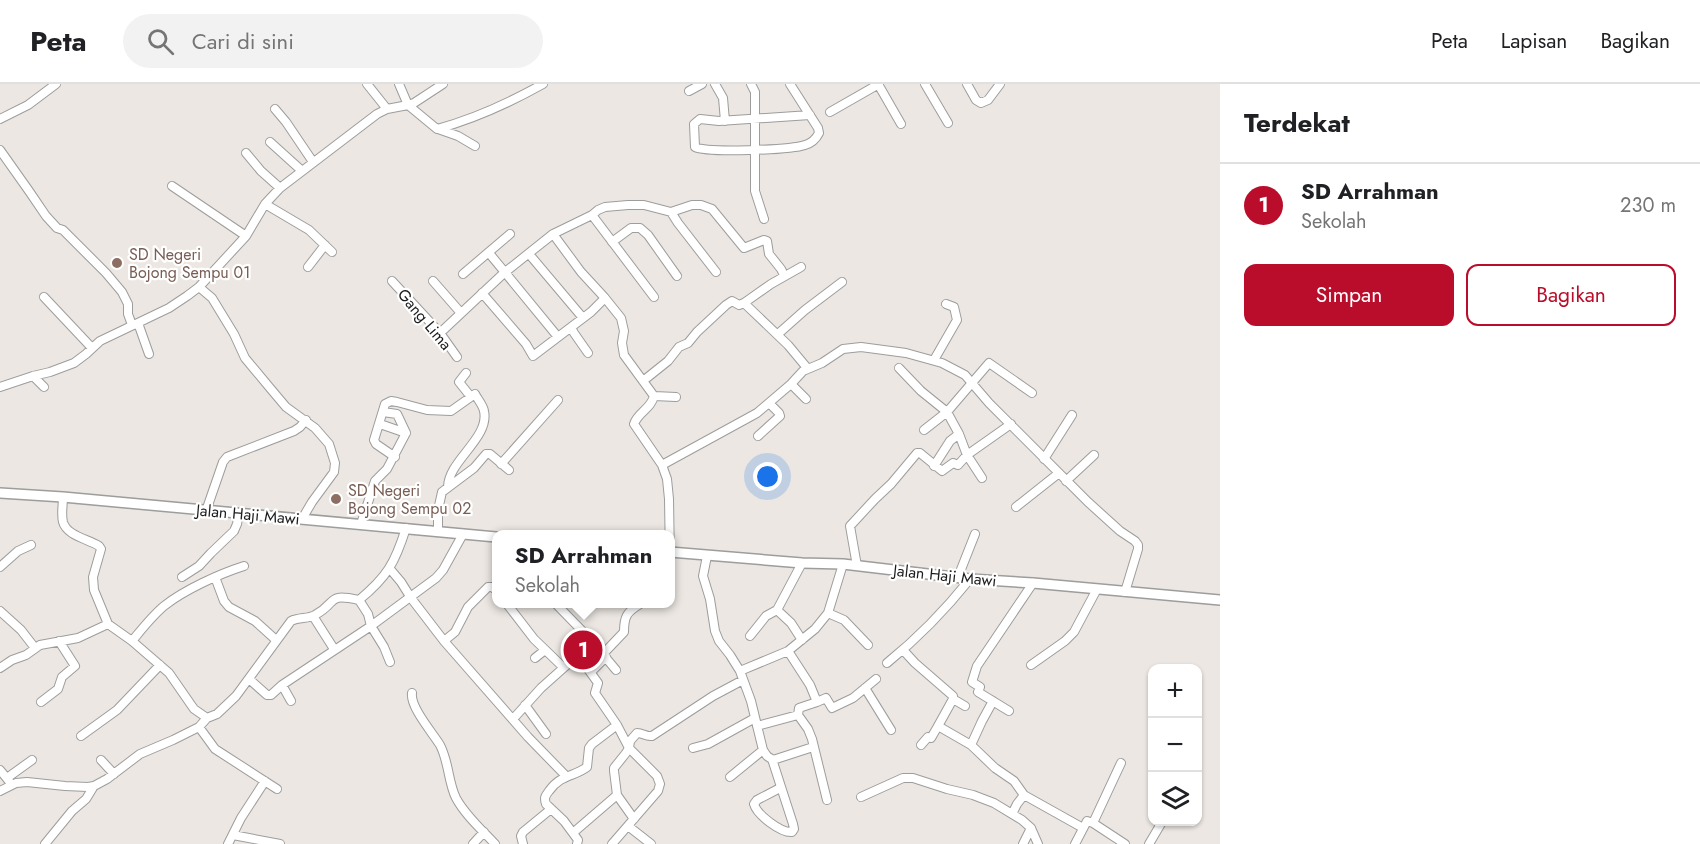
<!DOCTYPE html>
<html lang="id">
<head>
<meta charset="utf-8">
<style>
	body { margin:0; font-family:Jost,sans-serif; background:#f2f2f2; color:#202124 }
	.controls { position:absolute; right:18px; bottom:18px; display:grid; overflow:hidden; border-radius:12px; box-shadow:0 2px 4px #0004 }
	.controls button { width:54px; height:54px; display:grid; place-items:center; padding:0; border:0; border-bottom:2px solid #e0e0e0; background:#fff; color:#202124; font:30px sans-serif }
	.you { position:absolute; left:768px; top:393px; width:21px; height:21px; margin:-15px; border:4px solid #fff; border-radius:50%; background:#1a73e8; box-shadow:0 0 0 9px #1a73e833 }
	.badge { display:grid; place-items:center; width:39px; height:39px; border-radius:50%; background:#ba0d2b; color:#fff; font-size:20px; font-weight:700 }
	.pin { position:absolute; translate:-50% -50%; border:3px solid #fff; box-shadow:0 2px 6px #0006 }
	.popup { position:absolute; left:492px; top:446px; width:183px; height:78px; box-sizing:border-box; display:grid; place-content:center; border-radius:12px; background:#fff; filter:drop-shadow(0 2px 4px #0005); font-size:20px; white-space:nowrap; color:#757577 }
	.popup b { font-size:22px; color:#202124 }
	.popup::after { content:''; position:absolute; left:50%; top:100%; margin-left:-12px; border:12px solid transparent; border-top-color:#fff }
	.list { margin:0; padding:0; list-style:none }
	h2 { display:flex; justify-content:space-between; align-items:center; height:78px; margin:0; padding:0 24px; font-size:26px }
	h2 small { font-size:20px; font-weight:400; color:#757577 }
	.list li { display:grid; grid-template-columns:39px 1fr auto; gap:18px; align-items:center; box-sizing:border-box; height:84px; padding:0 24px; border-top:2px solid #e0e0e0 }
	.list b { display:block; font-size:22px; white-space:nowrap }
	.list p { margin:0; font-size:20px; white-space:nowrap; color:#757577 }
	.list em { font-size:20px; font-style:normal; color:#757577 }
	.actions { display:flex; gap:12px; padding:18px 24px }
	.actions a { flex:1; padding:14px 0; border:2px solid #ba0d2b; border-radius:12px; text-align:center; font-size:21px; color:#ba0d2b }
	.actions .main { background:#ba0d2b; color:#fff }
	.icon { flex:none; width:33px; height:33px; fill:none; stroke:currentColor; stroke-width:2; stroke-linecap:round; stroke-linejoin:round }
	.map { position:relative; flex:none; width:1220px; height:760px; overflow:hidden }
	header { display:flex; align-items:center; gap:36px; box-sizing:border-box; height:84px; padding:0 30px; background:#fff; border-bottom:2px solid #e0e0e0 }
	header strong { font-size:28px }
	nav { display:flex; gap:33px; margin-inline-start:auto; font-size:21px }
	.search { width:420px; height:54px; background:#f2f2f2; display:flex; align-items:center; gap:15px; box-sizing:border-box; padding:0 21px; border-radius:33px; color:#757577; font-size:22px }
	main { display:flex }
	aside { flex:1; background:#fff }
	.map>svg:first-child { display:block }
</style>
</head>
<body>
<header>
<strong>Peta</strong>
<div class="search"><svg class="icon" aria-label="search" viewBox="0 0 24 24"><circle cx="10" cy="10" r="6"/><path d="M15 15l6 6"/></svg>Cari di sini</div>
<nav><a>Peta</a><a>Lapisan</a><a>Bagikan</a></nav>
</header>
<main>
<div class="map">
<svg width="1220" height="760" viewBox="0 0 1220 760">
	<rect width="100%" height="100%" fill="#ece7e2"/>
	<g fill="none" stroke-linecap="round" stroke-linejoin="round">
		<g stroke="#9d9d9d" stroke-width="10">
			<path id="minor" d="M367,0L387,25
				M399,0L408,21L414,19L443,0
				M715,0L723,14L725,37
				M751,0L755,8V107L764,135
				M790,0L818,44L819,49C816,55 812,59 805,61C790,66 707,69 695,63L694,40L700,35L719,37L810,31
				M878,0L901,40
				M925,0L948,39
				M967,0L976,16L981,19L988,16L1000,0
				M689,7L702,0
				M275,25L286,38L313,78
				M830,28L879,0
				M0,35L28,21L56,0
				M438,45L458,52L475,62
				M270,58L301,86
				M0,66L29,107L46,132L57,144L63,146L106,189L122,208L128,220V230L132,241
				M246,69L261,87L280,104
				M172,102L246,152
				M265,120L309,146L332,168
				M671,128L678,139L716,188
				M592,131L654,213
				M553,150L581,188L605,214L621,234L624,247L622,259L624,271L654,312C651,325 638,328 634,340L662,381L667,395L669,415L670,477
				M612,158L631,144H640L648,151L677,192
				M489,169L558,253
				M529,170L583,234
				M308,183L325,161
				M801,183L771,200L744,219L788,261L808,285
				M463,190L510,150
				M392,197L440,249L457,273
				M433,197L461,229
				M199,203L212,214L234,250L245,274L270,304L286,323L315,344L329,360L335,379L334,388L312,418L302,435
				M482,209L526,260L533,272L591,228L605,214
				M44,213L92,264
				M138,239L149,270
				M571,243L574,249L588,269
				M440,249L504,189L553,150L592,131L598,126L605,123L628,121H644L671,128L692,121H701L712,125L744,164L764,156L767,157L769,170L781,185L784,191
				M778,250L805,226L842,198
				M934,276L957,236L954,223L946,220
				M899,284L921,307L947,328L959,350L967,371L982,394
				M466,289L459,298L471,313
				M33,292L44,303
				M643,297L668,277L679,263L688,259L697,248L726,221L732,217L739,221L744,219
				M791,300L806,315
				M0,303L33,292L50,288L74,279L86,270L100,257L169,224L187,212L199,203L246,152L265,120L280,104L377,30L387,25L408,21L437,45C474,35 509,19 543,0
				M654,312L676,313
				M383,328L397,330L406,349
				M924,346L947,328L989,279L1032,309
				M758,352L780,332L779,329L769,319
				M395,373L376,360L374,356L385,320L391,317L397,318L427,326L451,327L475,310C478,316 483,321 484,327C490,354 448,377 448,403
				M1044,375L1072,331
				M501,380L558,316
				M662,381L757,329L791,300L803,287L822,279L843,265L861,263L906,269L942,279L965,291L989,319L1088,418L1120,447L1135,457L1138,461V465L1125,508
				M934,382L950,357L959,350
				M1066,397L1094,371
				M63,413C63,421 61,430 63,438C67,452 88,455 99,462L101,465L93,493L94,506L108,540L132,557L169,589L194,625L207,634
				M1016,423L1059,389
				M206,427L223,378L227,373L294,347L300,343L306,336
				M361,440L375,397L387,385L406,349L380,340
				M438,448V426L442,408L474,384L486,370H490L509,386
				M707,472L703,492L710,515L715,547L719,557L730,571L740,587L751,617L763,666L767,672L773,676L813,663
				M857,482L850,442L875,415L891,400L917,369H920L942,387L953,379L958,381L967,371L1011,340
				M0,483L18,467L31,461
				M390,485L401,498L411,514L444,557L528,653L566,692
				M182,493L199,482L211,469L234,447L237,440L239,429
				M215,493L224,517L229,523L255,537L276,556
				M958,493L975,450
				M359,516C387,493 395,479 406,444
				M507,520L534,555L563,583
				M556,520L591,556L616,586
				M777,526L791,539L802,556
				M0,527L21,546L35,564
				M828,529L844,536L868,561
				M313,532L334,565
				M750,552L766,532L777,526L802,479
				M132,557C142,545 152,532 164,522C184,506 219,490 244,482
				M444,557L455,548L468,523L488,503H492L496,506
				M903,566L915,579L953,612V615L965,622
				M788,567L810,601L817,618L826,614L832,624L853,614L876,595
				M603,570L624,548C624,532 627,528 640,520
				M578,571L591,556
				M535,574L545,566
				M887,579C918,554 946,525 970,495
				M1031,581L1065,557L1074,548L1097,505
				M0,584L12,576L26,571L40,561L78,554L108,540
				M740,587L788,567L815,545L828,529L843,480
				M591,588L606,573
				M249,595L267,611H271L282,601L371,542L436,494L443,486L463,450
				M282,601L291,617
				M865,604L891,646
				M412,609C410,623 432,648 440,661C449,678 448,698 456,714C465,731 482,746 495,760
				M41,618L58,605L62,593L75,582L59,557
				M525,621L546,650
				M1009,627L978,608L980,603L972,598L977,582L1033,499
				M798,631L799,624L817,618
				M513,635L541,604L578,571L598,599L595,609L617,641
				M757,642L798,631L808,645L812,655L827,716
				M938,642L953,615
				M199,643L215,665L277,705
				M81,652L117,626L160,581
				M921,661L928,653L931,654L938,642L971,661L995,684L1014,697L1024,711L1083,744
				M971,661L982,637L993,617
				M693,664L708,660L755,634
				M772,675L793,740L794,745L792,748C781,749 757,731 754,720L757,716L780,704
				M101,676L114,690
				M0,686L9,697
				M730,693L763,666
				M7,694L32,676
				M0,707L16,699L27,698L65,702L88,703L94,702L107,695L140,670L173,656L199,643L207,634L217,630L236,612L291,537C299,533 308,535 315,531C339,518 325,509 359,516L368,530L371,542L384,563L390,578
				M861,713L903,694H913L947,705L973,711L994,719L1022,736L1031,744L1038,760
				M1012,730L1017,720L1024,711
				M634,735L617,711L614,687V684L626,669L629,664L630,657L637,649C643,649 646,653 652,652L713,612L743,596
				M1093,739L1121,679
				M628,742L651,760
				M574,748L617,711
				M233,751L280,760
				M45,760L72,727L86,715L94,702
				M228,760L241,734L265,697
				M473,760L484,748
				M523,760L521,752L523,748L551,725
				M577,760L578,756L564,737L546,720C544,714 545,712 549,707C561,690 574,693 587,683L589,664L592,660L617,641L629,664L657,692L660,700L658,707L612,760
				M1023,760L1031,744
				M1075,760L1087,737L1093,739L1125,760
				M1149,760L1162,738"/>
		</g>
		<g stroke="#9d9d9d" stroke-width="12">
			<path id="tertiary" d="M0,409L63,413L496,453
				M670,468L802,479L843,480L970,495L1033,499L1220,516"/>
		</g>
		<use href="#minor" stroke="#fff" stroke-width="8"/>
		<use href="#tertiary" stroke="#fff" stroke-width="9"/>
	</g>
	<g fill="#8d6e63" stroke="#fff" stroke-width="2">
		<circle cx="117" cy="179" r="6"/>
		<circle cx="336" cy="415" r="6"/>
	</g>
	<g text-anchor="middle" stroke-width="4.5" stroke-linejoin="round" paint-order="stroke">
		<g font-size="16" fill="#785e54" stroke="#fff" text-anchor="start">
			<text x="129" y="176">SD Negeri<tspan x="129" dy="18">Bojong Sempu 01</tspan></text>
			<text x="348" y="412">SD Negeri<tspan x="348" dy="18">Bojong Sempu 02</tspan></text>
		</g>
		<g font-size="16" fill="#1c1c1c" stroke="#fff">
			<text transform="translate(425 235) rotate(50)" y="6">Gang Lima</text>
			<text transform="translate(248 430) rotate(5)" y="6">Jalan Haji Mawi</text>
			<text transform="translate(945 491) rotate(6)" y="6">Jalan Haji Mawi</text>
		</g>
	</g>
</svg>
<div class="controls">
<button>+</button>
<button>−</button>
<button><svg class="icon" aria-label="layers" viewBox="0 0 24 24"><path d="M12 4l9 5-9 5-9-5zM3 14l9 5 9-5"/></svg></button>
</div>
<div class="you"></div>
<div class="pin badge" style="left:583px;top:566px">1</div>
<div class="popup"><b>SD Arrahman</b>Sekolah</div>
</div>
<aside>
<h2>Terdekat<small></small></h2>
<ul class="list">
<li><span class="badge">1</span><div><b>SD Arrahman</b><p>Sekolah</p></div><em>230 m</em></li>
</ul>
<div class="actions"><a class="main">Simpan</a><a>Bagikan</a></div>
</aside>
</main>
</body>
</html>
